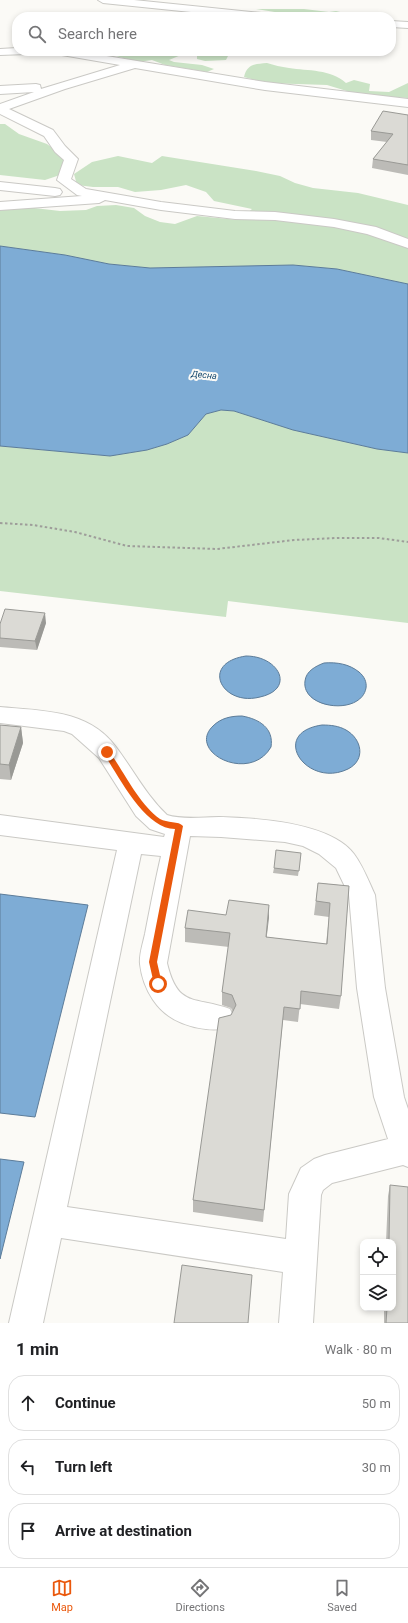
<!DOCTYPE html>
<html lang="en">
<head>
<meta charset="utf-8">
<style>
	body { margin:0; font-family:Roboto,sans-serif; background:#f2f2f2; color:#202124 }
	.controls { position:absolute; right:12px; bottom:12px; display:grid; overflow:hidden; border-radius:8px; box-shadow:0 2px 6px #0003 }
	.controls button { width:36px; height:36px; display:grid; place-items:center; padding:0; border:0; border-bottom:1px solid #e0e0e0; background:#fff; color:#202124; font:20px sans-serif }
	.stop { position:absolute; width:12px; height:12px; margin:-9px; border:3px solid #ea580c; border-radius:50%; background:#fff }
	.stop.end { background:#ea580c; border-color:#fff; box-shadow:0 1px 4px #0008 }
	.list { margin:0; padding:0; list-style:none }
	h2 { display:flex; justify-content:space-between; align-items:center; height:52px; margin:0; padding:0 16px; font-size:17px }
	h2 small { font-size:13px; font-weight:400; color:#757577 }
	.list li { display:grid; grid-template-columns:26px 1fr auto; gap:12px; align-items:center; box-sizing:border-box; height:56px; margin:0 8px 8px; padding:0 8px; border:1px solid #e0e0e0; border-radius:16px }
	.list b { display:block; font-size:15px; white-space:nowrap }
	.list em { font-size:13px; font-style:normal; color:#757577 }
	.icon { flex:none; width:22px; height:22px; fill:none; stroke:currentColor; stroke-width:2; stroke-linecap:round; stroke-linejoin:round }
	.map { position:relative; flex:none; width:408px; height:1323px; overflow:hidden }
	.search { position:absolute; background:#fff; box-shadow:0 2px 6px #0003; left:12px; right:12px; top:12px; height:44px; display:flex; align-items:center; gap:10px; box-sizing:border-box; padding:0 14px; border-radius:16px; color:#757577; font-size:15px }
	.sheet { height:244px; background:#fff }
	nav { display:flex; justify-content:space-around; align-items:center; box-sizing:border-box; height:56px; border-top:1px solid #e0e0e0; background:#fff; font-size:11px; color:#757577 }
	nav a { display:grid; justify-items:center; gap:2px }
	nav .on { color:#ea580c }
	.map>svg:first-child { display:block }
</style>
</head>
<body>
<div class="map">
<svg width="408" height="1323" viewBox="0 0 408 1323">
	<rect width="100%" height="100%" fill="#fbfaf6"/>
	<path fill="#cae3c5" d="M256,9H304L329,12L336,11L361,17H306Z
		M84,51H174L181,55L169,60L174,62L202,65L214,69L207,72L165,65L152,60L138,62L116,56L110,58Z
		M213,51L228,56L226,60L205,61L197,59V56Z
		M267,63C274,65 281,67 289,68C308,71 331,69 346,83L354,80L370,84L369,91L389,92L408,83V98L360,95L327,85L266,83L244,77C247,64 255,64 267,63Z
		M0,124H5L19,134L47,144L67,159L60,175L45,180L0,175Z
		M118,156L152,163L162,156L256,171L280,176L295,183L313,188L358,193L408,205V284L337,269L293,265L150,268L109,264L65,255L0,246V204L60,211L86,210L97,206L116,205L134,208L145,216L160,222L175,224L197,216L239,220L252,209L214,201L206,192L186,185L161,190L135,192L118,187H93L77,185L74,174L92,162Z
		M221,410L234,411L293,430L377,449L408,453V623L228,601L226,617L0,591V446L109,456L147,450L167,444L188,435L206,414Z"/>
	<path fill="#7eacd5" stroke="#5c7c99" d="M0,246L65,255L109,264L150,268L293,265L337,269L408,284V453L377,449L293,430L234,411L221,410L206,414L188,435L167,444L147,450L110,456L0,446Z
		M246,656C279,656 296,689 260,697C222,707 199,663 246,656Z
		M324,663C337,662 349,664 359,672C364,676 367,682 366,688C361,716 301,709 305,681C306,671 316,666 324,663Z
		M242,716C259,719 274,728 271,747C250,784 186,752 213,726C221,718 231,716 242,716Z
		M322,725C331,725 339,726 346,730C362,739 366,760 348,769C307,789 268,733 322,725Z
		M0,894L88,905L35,1117L0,1113Z
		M0,1159L24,1162L0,1259Z"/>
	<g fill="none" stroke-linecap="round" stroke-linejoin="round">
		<g stroke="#cac9c5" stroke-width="2">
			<path id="minor" d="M98,0H134L271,14L276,17H240L103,3Z
				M391,21L408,22V28L391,27Z
				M17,48V51H33L27,54L0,55V49Z
				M50,51H76L265,82L408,99V107L265,90L135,68L65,89L9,109L53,130L65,146L78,159L71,179L86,189L161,202L235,211L275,212L334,219L376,227L408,239V248L367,234L334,227L275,220L235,219L161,210L105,200L99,203L0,210V202L82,196L77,195L57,180L64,160L55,152L44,136L0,114V104L34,92L0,94V86L36,84L40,85L41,89L120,65L56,54Z
				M0,182L55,188L60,189L62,192L60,195L55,196L0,190Z
				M0,707C42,711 88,709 116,747C134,771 146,795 167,815C183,820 203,817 219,817C256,818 330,822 354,854C363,866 369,882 375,895L385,988L404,1097L408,1109V1167L403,1165L332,1183L323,1190L321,1195L313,1323H279L283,1272L61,1238L43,1323H9L117,850L0,835V815L164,837L165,834L150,829L136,816L99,758L72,734L64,731L0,723ZM190,836L221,837L285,842L303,846L319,854L336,868L349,895L357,988L374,1097L388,1139L325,1155L314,1159L301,1168L289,1194L286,1239L67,1207L141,854L161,856C155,882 150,908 145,934C143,943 139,955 140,964C143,990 158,1014 182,1023C197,1029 216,1032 230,1027L234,1018L230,1009C195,996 178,1009 167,963Z"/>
		</g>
		<path stroke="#9e9d9a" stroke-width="2" stroke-dasharray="2.5 2.5" stroke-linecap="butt" d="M0,523L33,525L75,532L127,546L217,549L294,540L337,538H379L408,542"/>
		<use href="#minor" fill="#fff" fill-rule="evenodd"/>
	</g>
	<path fill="#bcbbb7" d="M408,115V175L372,168L373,159L387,142L371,140V131Z
		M46,623L37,650L0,647V624Z
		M0,725L21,727L23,743L11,780L0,779Z
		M301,853L298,876L273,873L274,868Z
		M318,883L349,886L341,996L339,1009L300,1004L298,1022L283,1020L263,1222L193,1212V1200L231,1015L233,1012L231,1008L222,1005V992L229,947L185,942V928L226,915L269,905L266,937L326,944L329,917L314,915Z
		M390,1185L408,1323H384V1308H393V1242H386L388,1196Z"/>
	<path fill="#999995" d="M45,613L46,623L37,650L35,641Z
		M21,727L23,743L11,780L9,765Z
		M269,905V918L265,951L266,937Z"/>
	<path fill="#dbdad5" stroke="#999995" d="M383,111L408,115V165L373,159L393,134L371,131Z
		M5,609L45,613L35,641L0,638V624Z
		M0,725L21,727L9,765L0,764Z
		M276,850L301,853L299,871L274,868Z
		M318,883L349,886L341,996L301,991L300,1009L284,1007L264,1210L193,1200L219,1018L231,1015L236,1005L232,995L222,992L230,933L185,928L188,910L226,915L229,900L269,905L266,937L327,944L330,903L316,901Z
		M390,1185L408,1187V1323H386L387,1308H393V1242H389Z
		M182,1265L252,1275L248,1323H174Z"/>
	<path fill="#ea580c" d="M107,750L109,751C124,772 139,804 160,819C167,823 179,821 183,826L157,962L162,984L158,987L154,984L149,962L175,829C145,829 119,777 104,754L103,752Z"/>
	<g text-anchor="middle" stroke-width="4" stroke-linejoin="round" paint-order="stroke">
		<g font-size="9" font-style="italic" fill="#10456c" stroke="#fbfaf6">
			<text transform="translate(204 375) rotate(6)" y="3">Десна</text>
		</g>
	</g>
</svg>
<div class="controls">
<button><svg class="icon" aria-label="locate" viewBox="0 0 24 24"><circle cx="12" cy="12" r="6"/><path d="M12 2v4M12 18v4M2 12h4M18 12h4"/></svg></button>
<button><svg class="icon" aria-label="layers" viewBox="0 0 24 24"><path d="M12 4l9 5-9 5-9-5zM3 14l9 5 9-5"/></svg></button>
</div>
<div class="stop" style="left:158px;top:984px"></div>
<div class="stop end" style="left:107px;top:752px"></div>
<div class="search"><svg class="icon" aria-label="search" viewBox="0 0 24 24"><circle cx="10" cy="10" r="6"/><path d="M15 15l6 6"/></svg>Search here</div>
</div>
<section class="sheet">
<h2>1 min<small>Walk · 80 m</small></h2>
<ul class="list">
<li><svg class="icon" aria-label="ahead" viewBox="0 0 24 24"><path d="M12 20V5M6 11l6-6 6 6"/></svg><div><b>Continue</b></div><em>50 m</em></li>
<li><svg class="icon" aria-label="left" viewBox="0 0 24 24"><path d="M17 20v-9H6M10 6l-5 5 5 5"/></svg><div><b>Turn left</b></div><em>30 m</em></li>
<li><svg class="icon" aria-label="arrive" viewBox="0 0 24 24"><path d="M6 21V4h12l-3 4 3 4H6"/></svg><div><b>Arrive at destination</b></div></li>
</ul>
</section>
<nav>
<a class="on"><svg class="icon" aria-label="map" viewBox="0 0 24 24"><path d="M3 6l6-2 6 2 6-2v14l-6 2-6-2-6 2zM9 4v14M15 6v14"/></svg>Map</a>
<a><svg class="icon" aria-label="directions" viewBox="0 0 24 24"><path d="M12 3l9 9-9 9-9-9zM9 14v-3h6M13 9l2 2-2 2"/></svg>Directions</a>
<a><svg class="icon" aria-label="saved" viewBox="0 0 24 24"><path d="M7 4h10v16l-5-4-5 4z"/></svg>Saved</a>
</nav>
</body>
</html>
